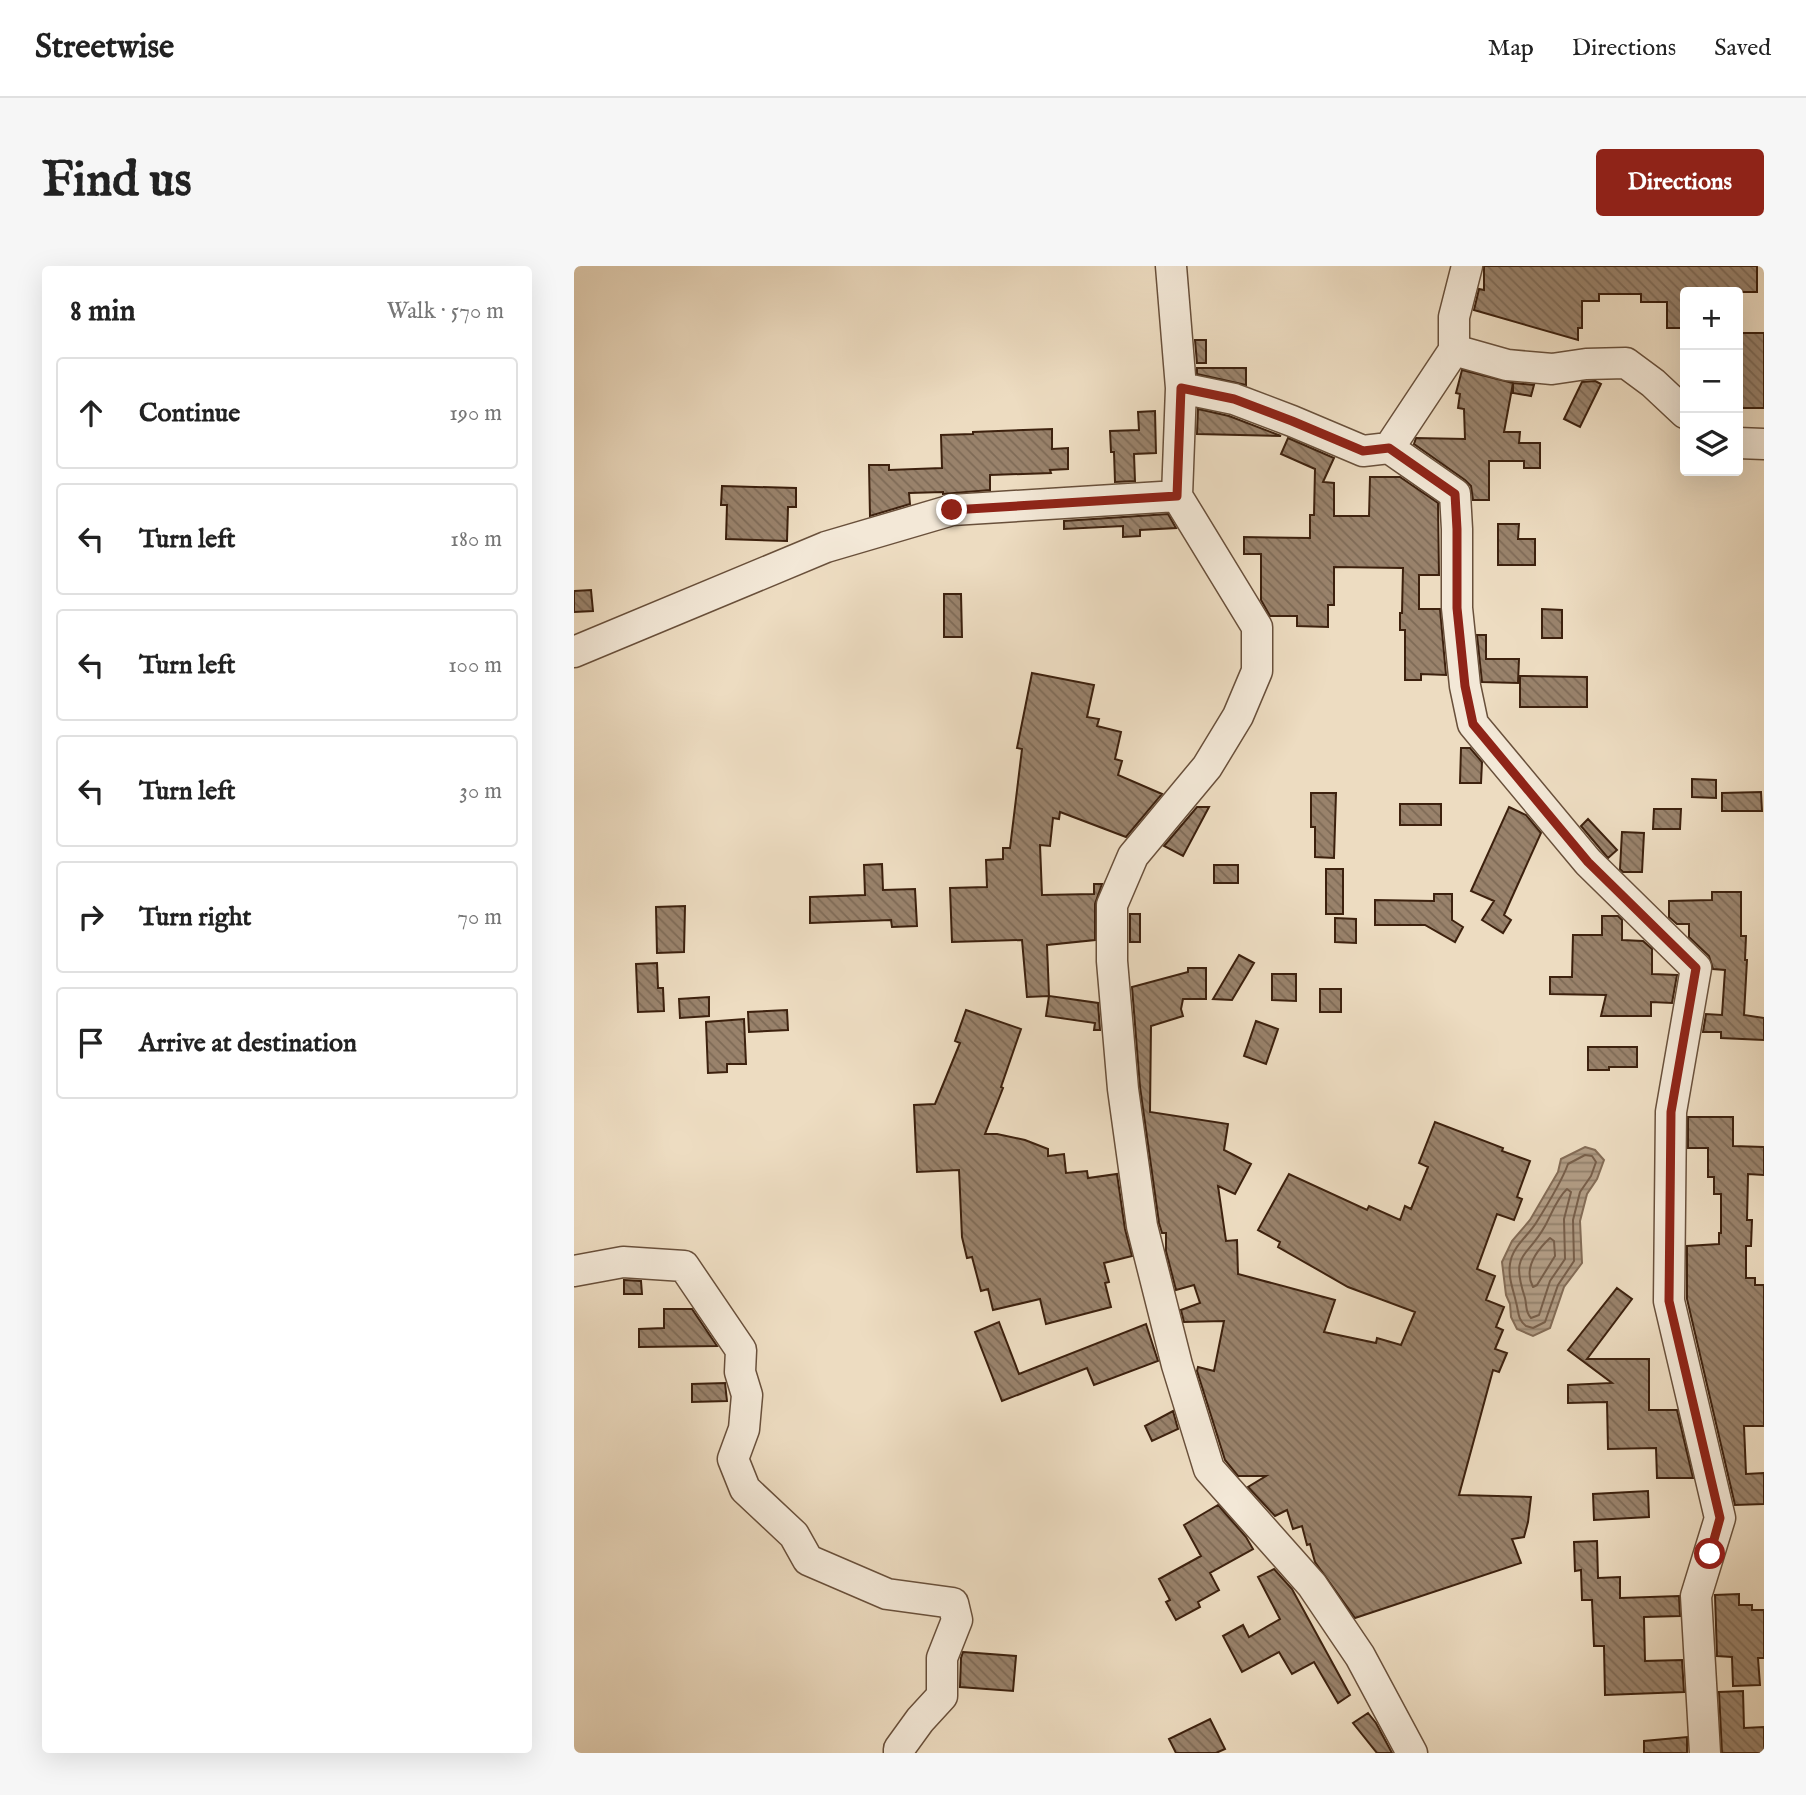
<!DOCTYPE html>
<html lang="en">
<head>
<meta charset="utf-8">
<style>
	body { margin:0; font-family:"IM FELL English",serif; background:#f6f6f6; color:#222 }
	.controls { position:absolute; right:21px; top:21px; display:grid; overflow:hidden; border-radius:7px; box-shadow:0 7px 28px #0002 }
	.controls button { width:63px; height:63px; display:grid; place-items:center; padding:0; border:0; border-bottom:2px solid #e0e0e0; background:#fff; color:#222; font:35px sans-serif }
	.stop { position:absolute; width:21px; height:21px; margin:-16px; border:5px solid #8f2418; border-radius:50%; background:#fff }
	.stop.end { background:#8f2418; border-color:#fff; box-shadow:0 2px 7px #0008 }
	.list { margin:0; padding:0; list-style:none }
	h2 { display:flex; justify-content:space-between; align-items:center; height:91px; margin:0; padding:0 28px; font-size:30px }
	h2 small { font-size:23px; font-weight:400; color:#767676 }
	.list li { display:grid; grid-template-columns:46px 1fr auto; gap:21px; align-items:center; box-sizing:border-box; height:112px; margin:0 14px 14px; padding:0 14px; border:2px solid #e0e0e0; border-radius:7px }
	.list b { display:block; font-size:26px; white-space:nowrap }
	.list em { font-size:23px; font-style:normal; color:#767676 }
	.icon { flex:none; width:38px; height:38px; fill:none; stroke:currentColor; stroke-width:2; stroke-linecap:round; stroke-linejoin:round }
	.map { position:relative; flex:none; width:1190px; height:1487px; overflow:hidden; border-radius:7px }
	header { display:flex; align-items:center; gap:42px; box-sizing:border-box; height:98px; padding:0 35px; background:#fff; border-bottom:2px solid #e0e0e0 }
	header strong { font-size:33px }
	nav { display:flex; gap:38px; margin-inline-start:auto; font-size:24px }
	.intro { display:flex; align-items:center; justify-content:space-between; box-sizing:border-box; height:168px; padding:0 42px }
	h1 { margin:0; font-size:49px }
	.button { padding:18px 32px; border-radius:7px; background:#8f2418; color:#fff; font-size:24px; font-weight:700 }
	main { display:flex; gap:42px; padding:0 42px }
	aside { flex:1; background:#fff; border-radius:7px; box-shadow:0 7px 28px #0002 }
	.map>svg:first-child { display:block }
</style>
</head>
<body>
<header>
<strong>Streetwise</strong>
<nav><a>Map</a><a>Directions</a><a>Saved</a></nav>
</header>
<div class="intro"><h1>Find us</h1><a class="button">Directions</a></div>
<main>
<aside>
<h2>8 min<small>Walk · 570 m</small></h2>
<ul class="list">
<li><svg class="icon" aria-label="ahead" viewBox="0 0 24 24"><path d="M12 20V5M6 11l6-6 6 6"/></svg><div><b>Continue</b></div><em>190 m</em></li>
<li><svg class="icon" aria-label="left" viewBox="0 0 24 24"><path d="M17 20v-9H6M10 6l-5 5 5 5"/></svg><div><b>Turn left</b></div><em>180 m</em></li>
<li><svg class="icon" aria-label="left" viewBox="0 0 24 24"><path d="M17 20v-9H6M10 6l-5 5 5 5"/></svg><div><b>Turn left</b></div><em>100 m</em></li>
<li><svg class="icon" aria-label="left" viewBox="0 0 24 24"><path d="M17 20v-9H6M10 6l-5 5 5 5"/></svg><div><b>Turn left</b></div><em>30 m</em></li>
<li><svg class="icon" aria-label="right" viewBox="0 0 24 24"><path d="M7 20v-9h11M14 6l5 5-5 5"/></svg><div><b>Turn right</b></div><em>70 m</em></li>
<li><svg class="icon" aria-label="arrive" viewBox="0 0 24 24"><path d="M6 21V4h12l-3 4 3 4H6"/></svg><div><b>Arrive at destination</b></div></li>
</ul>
</aside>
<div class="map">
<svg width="1190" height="1487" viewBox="0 0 1190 1487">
	<defs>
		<pattern id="water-rules" width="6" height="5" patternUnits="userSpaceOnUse" patternTransform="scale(1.75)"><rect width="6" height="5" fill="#b19c84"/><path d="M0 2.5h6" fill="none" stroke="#917f6a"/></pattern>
		<pattern id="building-back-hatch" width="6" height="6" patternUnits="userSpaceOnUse" patternTransform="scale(1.75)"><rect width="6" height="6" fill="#99826b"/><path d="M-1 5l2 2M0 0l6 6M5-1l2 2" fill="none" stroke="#7e6a56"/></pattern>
	</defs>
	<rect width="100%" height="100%" fill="#eddcc1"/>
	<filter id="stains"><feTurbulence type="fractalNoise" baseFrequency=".00286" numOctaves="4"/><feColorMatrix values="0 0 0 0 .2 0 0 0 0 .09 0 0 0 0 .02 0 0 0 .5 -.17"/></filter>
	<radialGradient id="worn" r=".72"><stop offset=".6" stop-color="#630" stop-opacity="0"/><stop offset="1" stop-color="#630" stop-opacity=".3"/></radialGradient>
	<path fill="url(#water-rules)" stroke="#836b55" stroke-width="2" d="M1011,881L1021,884L1030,894L1023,913L1013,928L1006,955L1008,997L990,1021L976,1062L959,1070L943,1063L937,1051L936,1038L932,1029L928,996L938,975L956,954L984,906L987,893Z"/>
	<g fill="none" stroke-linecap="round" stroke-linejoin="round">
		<path stroke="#775e49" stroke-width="2" d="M1011,889L1018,890L1022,896L1017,910L1006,926L999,954L1000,995L984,1019L971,1056L959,1062L952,1060C943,1053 945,1046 942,1036C939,1023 934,1011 936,998C938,981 954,970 962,957C972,941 988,915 994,898Z
			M993,923L997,926L990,953L991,993L976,1015L965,1049L957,1052C951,1046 953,1040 951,1032C936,986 952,994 971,960C978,947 983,932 993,923Z
			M976,972L980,975L981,990L963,1019L959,1021C949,1002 962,985 976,972Z"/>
	</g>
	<path fill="url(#building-back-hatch)" stroke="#3d210e" stroke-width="2" d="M910,0H1183V26H1111V62H1093V36H1067V28H1025V35H1008V62H1004V74L900,44L905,23L910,24Z
		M1164,67H1190V142H1164Z
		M621,74H632V97H623Z
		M623,102H672V119L623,108Z
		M888,104L939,117L930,166H946L945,177H966V202H950V195H915V234H899L897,220L891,214L840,178L842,172L891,173L890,143L884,142L886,128L882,127Z
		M1021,115L1027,118L1006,161L990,153L1008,116Z
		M939,117L960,119L957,130L939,127Z
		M624,143L655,150L707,170L623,168Z
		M581,145L582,187L560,188L561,215L541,216L540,186H537L536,165L565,164L564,146Z
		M478,163V183L494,182V203L476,204L477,207L416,209V224L369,228V226L335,227L336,238L296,250L295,199H315V204L368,202L367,169L399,168V166Z
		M714,172L760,192L749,216L760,217V250H795L796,211H826L864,237L865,309H845V343H866L872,409L847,408V414H831V364H826V347H828L829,302L760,301V339H754V361L723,360V350H696L687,334V288H670V271L736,272V249H740L741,203L707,188Z
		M148,220L222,222V241H214L213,275L152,273L153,239H147Z
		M594,248L602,262L566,264V270L549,271V260L490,263V255Z
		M924,258H945L944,273H961V299H924Z
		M17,324L19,345L0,346V325Z
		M370,328H387L388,371H370Z
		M968,343L988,344V372H968Z
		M903,369H912V393H945L944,417L908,416Z
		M458,407L520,419L513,451L525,453L523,460L547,466L541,493L548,495L544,509L588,528L552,571L486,546L485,553L479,552L476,580L466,579L468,629L520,628V618H528L521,638V674L473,679L475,730L524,737L526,764H520L521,757L472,750L475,730L453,731L448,674L378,676L376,622L413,621L412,594L429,593V582H436L448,483L443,482Z
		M946,410L1013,411V441H946Z
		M887,482H896L908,496L907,517H886Z
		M1118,513L1142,514V532L1118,531Z
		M1187,526L1188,545H1148V527Z
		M737,527H762L760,592L741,591V561H737Z
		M826,538H867V559H826Z
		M623,541H635L609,590L590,580Z
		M935,541L952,549L967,567L930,649L937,654L929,667L908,654L920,635L897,625Z
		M1080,543H1107L1106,563H1079Z
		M1014,553L1043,584L1034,592L1007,560Z
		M1048,566L1070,567L1068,606H1049L1046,603Z
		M308,598L309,624L341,623L343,660L318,661L317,654L236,657V631L291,629L290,599Z
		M640,599H664V617H640Z
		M752,603H769V648H752Z
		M1138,626H1167V670H1172L1171,694H1173L1170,749L1190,752V774L1147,772V766H1129L1132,748L1148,749L1151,704L1139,703L1135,690L1115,671V658H1103L1095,651V635L1138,634Z
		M860,628H878V654L889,661L881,676L851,659H801V634L860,635Z
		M111,640L110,686L83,687L82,641Z
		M556,648H566V676H556Z
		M1028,650H1044L1048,654V674L1069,675L1078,683V708L1103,709L1098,737L1077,736V750H1027L1032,729L976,728V711H998L999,669H1028Z
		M761,652L782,653V677L761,676Z
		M665,689L680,697L658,734L639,733Z
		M83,697L84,722H89L90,745L64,746L62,698Z
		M614,702H632V733H609L607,743L609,750L577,760L576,846L654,858L650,884L677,898L661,928L644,920L652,975L663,974L664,1008L761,1034L750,1066L802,1077L803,1072L827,1079L841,1046L774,1021L704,981L706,976L684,964L715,908L793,944L795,940L826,954L831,940L837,943L854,901L845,897L861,856L929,882L928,885L956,895L943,931L948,933L940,954L923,948L903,1003L921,1010L912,1034L930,1041L922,1061L929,1064L921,1083L933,1087L925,1106L919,1104L885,1229L957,1231L954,1256L950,1271L938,1273L947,1297L781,1352L741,1296L736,1278L733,1279L728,1260L719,1263L713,1244L701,1250L674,1221L692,1210H664L651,1194L623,1105L624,1101L640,1105L650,1055L610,1056L607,1044L626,1037L620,1019L602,1024L592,985V967H588L585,957L566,821L558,721L614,706Z
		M698,708H722V735L698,734Z
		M746,723H767V746H746Z
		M135,731V750L106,752L105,733Z
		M213,744L214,764L175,766L174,746Z
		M392,744L447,763L427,821L429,822L411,868H423L451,874L474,883V890L490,888L492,907L513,905L514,912L543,908L551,963L558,990L530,997L535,1016L531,1017L537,1041L472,1058L466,1033L419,1044L414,1023L407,1025L398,991L393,992L388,971L385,904L343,906L340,839L361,838L386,777L381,775Z
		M170,753L172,798H153V806L134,807L132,756Z
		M682,755L704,763L692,798L670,790Z
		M1014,781H1063V801H1035V804H1014Z
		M1114,851H1159V880L1190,881V909L1174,908L1173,954H1178L1177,980H1172V1012H1181V1019H1190V1160H1170L1172,1208L1190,1207V1238L1161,1239L1113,1033V980L1145,978V967H1147V928H1140V911H1134V882H1114Z
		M50,1014L67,1015L68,1028H50Z
		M1043,1022L1058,1033L1013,1093H1075V1144H1103L1119,1212H1083L1082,1182L1034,1183L1033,1136L994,1137V1119L1038,1117L994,1084Z
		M90,1043H118L143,1080L65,1081V1063L90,1062Z
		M425,1056L445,1108L572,1058L584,1095L520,1119L513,1102L428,1135L401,1066Z
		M151,1117L153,1135L118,1136V1118Z
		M599,1145L604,1163L578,1175L571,1160Z
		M1074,1225L1075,1251L1020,1254L1019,1228Z
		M644,1239L672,1271L679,1283L636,1307L645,1324L624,1336L626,1341L602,1354L592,1336L596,1334L585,1313L627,1290L610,1259Z
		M1023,1275L1024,1312L1046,1311V1332L1105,1330L1106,1350L1070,1351L1071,1395L1108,1394L1110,1426L1031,1429L1030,1380H1020L1018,1334H1008L1007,1304L1001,1305L1000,1276Z
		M700,1303L718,1323L776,1429L764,1437L740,1396L718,1408L705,1386L668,1406L649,1370L669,1359L675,1371L706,1353L684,1311Z
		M1165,1328V1339H1178V1344H1190V1392H1184L1186,1419L1159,1420L1158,1391L1143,1390L1141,1329Z
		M389,1386L442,1390L439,1425L386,1421L387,1392Z
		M1169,1425L1170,1462L1190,1461V1487H1148L1145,1426Z
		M794,1447L802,1457L818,1487H803L779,1457Z
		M636,1453L651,1483L642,1487H602L595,1473Z
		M1113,1471V1487H1070V1475Z"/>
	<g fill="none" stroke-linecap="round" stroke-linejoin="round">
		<g stroke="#69503b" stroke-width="33">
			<path id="minor" d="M597,0L607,122L603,230L683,361V405L664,450L633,501L559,590L538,639V695L549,823L568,960L603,1099L635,1203L738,1319L786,1390L838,1487
				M880,84V51L893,0
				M607,122L660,133L718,155L789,185L815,182L880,84L933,99L978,103L1012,98L1052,97L1079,117L1111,147
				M1164,177L1190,178
				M815,182L881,228L883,263V342L891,420L899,458L1014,596L1122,702L1097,846L1095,1035L1146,1252L1122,1330L1131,1487
				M0,386L252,281L378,244L603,230
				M0,1005L49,996L110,1000L167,1084L166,1106L173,1129L170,1163L159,1193L171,1223L220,1269L234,1294L313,1328L379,1337L383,1354L368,1392V1430L346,1454L325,1483V1487"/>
		</g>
		<use href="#minor" stroke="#f3e8d7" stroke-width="30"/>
	</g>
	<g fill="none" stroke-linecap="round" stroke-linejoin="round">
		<path stroke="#8f2418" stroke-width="9" d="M378,244L603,230L607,122L660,133L718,155L789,185L815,182L881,228L883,263V342L891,420L899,458L1014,596L1122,702L1097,846L1095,1035L1146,1252L1136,1288"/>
	</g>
	<rect width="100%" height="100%" filter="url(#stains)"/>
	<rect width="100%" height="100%" fill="url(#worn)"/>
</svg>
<div class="controls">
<button>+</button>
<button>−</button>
<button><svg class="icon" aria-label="layers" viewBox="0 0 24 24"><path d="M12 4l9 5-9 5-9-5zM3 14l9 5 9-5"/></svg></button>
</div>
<div class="stop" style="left:1136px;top:1288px"></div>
<div class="stop end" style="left:378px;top:244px"></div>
</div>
</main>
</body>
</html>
